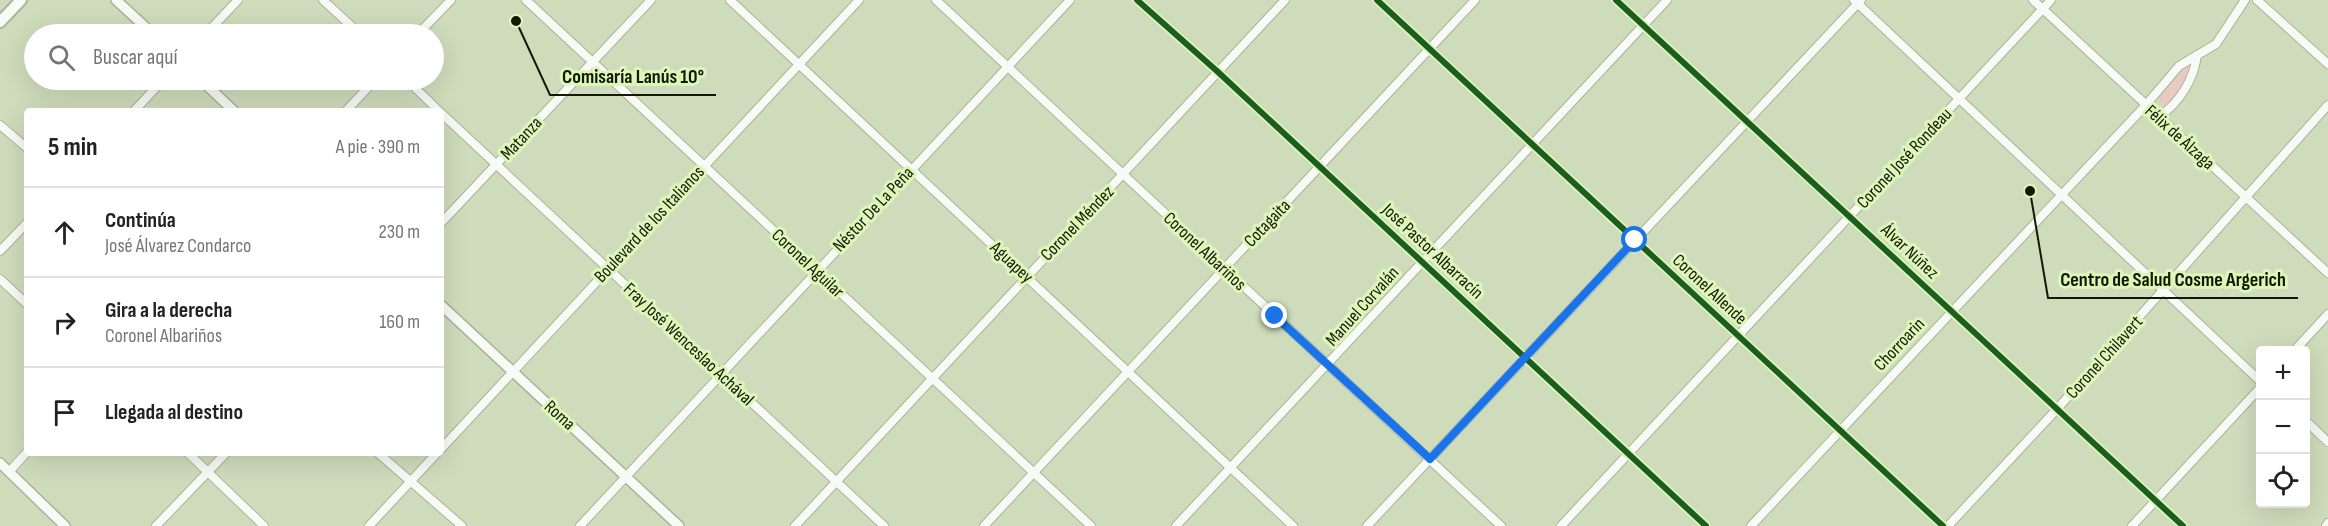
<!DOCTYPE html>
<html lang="es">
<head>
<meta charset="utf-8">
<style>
	body { margin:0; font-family:"Sofia Sans Condensed",sans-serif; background:#f2f2f2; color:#222 }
	.controls { position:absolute; right:18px; bottom:18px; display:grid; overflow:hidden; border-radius:6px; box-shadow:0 6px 24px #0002 }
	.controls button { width:54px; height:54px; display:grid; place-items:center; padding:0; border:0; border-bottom:2px solid #e0e0e0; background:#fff; color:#222; font:30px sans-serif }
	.stop { position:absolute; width:18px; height:18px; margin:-14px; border:4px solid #1a73e8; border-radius:50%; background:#fff }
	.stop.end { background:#1a73e8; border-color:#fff; box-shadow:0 2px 6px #0008 }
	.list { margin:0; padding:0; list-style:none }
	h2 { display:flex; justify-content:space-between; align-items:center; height:78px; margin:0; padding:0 24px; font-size:26px }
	h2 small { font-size:20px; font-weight:400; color:#767676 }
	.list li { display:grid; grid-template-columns:39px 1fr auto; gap:18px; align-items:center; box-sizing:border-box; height:90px; padding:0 24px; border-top:2px solid #e0e0e0 }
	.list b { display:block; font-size:22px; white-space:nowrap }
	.list p { margin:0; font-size:20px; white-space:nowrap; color:#767676 }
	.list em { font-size:20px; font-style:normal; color:#767676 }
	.icon { flex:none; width:33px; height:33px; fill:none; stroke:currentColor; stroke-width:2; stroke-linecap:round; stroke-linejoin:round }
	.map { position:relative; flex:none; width:2328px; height:526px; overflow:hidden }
	.search { position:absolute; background:#fff; box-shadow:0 6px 24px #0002; left:24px; top:24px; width:420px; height:66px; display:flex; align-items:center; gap:15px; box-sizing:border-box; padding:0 21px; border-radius:33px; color:#767676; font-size:22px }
	.panel { position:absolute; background:#fff; box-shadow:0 6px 24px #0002; left:24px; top:108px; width:420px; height:348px; border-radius:6px }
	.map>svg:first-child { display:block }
</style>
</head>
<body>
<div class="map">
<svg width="2328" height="526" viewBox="0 0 2328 526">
	<rect width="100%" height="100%" fill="#cfdcbb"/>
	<path fill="#e7cac2" d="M2184,65L2189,66C2191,79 2176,95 2167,105L2161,104L2159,97Z"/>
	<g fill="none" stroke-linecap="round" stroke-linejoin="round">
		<g stroke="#a8b399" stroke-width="10">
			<path id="minor" d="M323,0L360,34
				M526,0L1091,526
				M730,0L1293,526
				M936,0L1501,526
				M1137,0L1218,72L1706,526
				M1377,0L1943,526
				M1616,0L2183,526
				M1854,0L2260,381
				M2033,0L2328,273
				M2257,0L2328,64
				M206,34L238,0
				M418,34L451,0
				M407,80L439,111
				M134,111L163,80
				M346,111L375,80
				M441,113L884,526
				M2160,116C2180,102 2194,79 2197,55
				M0,125L27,148
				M441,223L651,0
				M0,251L27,223
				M0,279L27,304
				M2295,350L2328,314
				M2306,421L2328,442
				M441,449L859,0
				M188,453L264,526
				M378,453L462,526
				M9,472L27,452
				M156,526L226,453
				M369,526L437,453
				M580,526L1070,0
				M795,526L1285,0
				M984,526L1475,0
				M1176,526L1667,0
				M1367,526L1861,0
				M1561,526L2051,0
				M1751,526L2145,106L2179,66L2216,44L2245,0
				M1948,526L2057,409L2328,105
				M2132,526L2260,388
				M2326,526L2328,523"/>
		</g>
		<g stroke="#a8b399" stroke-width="12">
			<path id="tertiary" d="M116,0L153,34
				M201,80L234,111
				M441,305L679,526
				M0,463L65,526"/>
		</g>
		<g stroke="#a8b399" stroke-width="14">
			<path id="secondary" d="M0,22L21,0"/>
		</g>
		<use href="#minor" stroke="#f8faf5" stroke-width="8"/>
		<use href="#tertiary" stroke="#f8faf5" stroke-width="9"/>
		<use href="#secondary" stroke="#f8faf5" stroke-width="10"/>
		<g stroke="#dff6bb" stroke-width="10">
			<path id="cycleway" d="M1137,0L1218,72L1706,526
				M1377,0L1943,526
				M1616,0L2183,526"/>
		</g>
		<use href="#cycleway" stroke="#1b5e20" stroke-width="6"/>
	</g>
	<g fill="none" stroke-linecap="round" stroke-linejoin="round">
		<path stroke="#1a73e8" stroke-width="8" d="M1275,316L1430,459L1635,240"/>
	</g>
	<g text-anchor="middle" stroke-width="6" stroke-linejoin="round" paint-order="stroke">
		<g font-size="18" fill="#121a04" stroke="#dff6bb">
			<text transform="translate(2180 137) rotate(42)" y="6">Félix de Álzaga</text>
			<text transform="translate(521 138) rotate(-47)" y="6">Matanza</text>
			<text transform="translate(1904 158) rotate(-47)" y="6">Coronel José Rondeau</text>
			<text transform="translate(873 209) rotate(-47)" y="6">Néstor De La Peña</text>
			<text transform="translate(1077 223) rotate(-46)" y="6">Coronel Méndez</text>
			<text transform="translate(1267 223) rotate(-46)" y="6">Cotagaita</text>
			<text transform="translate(649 224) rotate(-47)" y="6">Boulevard de los Italianos</text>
			<text transform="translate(1205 251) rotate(43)" y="6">Coronel Albariños</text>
			<text transform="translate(1433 251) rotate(43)" y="6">José Pastor Albarracín</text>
			<text transform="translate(1910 251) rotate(43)" y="6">Álvar Núñez</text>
			<text transform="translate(1012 262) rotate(43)" y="6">Aguapey</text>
			<text transform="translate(808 263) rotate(43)" y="6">Coronel Aguilar</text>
			<text transform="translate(1710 289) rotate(43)" y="6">Coronel Allende</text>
			<text transform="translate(1362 306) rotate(-48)" y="6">Manuel Corvalán</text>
			<text transform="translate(689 344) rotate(43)" y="6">Fray José Wenceslao Achával</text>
			<text transform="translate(1899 344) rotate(-47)" y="6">Chorroarin</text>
			<text transform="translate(2104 357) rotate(-48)" y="6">Coronel Chilavert</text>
			<text transform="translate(560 415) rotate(42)" y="6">Roma</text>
		</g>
	</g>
	<path fill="none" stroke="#121a04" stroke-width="2" d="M516 21L550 95H716M2030 191L2048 298H2298"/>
	<g fill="#121a04" stroke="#dff6bb" stroke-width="2">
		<circle cx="516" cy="21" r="6"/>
		<circle cx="2030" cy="191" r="6"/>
	</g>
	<g font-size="20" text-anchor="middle" font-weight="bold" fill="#121a04" stroke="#dff6bb" stroke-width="6" stroke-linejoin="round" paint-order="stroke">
		<text x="633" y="83">Comisaría Lanús 10°</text>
		<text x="2173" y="286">Centro de Salud Cosme Argerich</text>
	</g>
</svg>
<div class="controls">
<button>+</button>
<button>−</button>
<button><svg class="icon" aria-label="locate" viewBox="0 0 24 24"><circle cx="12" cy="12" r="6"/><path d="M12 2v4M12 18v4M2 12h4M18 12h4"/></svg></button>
</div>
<div class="stop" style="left:1635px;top:240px"></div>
<div class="stop end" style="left:1275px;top:316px"></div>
<div class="search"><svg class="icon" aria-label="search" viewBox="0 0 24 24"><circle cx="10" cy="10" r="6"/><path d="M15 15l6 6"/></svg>Buscar aquí</div>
<section class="panel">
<h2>5 min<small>A pie · 390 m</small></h2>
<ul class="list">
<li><svg class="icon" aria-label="ahead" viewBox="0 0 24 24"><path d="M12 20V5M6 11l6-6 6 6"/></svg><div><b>Continúa</b><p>José Álvarez Condarco</p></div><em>230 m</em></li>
<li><svg class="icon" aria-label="right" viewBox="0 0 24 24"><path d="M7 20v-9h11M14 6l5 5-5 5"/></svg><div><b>Gira a la derecha</b><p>Coronel Albariños</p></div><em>160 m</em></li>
<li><svg class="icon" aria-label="arrive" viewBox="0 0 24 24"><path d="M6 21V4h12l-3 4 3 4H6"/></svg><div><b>Llegada al destino</b></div></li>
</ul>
</section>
</div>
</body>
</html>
